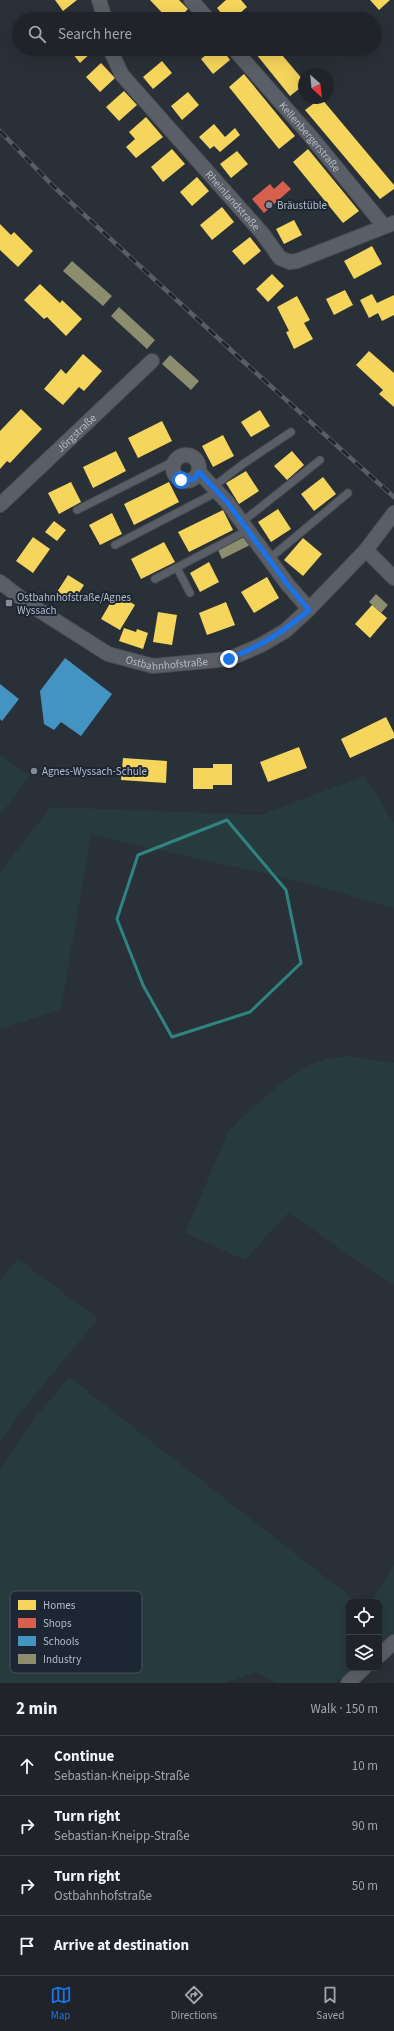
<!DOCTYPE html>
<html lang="en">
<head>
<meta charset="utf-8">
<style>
	body { margin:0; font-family:"Source Sans 3",sans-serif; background:#282c32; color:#f1f3f6 }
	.controls { position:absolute; right:12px; bottom:12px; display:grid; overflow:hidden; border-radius:8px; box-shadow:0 4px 16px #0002 }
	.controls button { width:36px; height:36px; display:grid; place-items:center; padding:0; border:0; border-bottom:1px solid #3d4147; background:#20242a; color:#f1f3f6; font:20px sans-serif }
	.compass { position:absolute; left:298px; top:68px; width:36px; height:36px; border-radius:50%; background:#20242a; box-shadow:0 4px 16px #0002; rotate:153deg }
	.stop { position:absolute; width:12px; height:12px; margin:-9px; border:3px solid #1a73e8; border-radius:50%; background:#fff }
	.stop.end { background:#1a73e8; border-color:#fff; box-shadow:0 1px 4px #0008 }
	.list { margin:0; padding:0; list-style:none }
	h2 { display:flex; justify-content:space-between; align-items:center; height:52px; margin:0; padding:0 16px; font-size:17px }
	h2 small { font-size:13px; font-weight:400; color:#a2a4a8 }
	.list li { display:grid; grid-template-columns:26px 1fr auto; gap:12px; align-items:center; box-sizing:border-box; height:60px; padding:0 16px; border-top:1px solid #3d4147 }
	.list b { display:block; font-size:15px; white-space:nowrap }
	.list p { margin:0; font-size:13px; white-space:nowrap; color:#a2a4a8 }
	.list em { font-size:13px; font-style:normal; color:#a2a4a8 }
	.icon { flex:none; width:22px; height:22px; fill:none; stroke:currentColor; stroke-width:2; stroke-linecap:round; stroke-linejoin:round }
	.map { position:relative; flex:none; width:394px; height:1683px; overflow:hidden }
	.search { position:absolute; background:#20242a; box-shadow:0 4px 16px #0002; left:12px; right:12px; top:12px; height:44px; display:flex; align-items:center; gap:10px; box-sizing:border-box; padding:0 14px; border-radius:22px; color:#a2a4a8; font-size:15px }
	.sheet { height:292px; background:#20242a }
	nav { display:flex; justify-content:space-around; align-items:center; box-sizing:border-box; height:56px; border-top:1px solid #3d4147; background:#20242a; font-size:11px; color:#a2a4a8 }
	nav a { display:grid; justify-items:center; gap:2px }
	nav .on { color:#1a73e8 }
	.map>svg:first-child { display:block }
</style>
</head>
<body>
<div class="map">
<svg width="394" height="1683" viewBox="0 0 394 1683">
	<rect width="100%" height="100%" fill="#2a3038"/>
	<path fill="#273a3e" d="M0,754L30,776L0,815Z
		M364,776L394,823V908L302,882L91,835L61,1009L0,1029V872L51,807L260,815Z
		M347,1056L394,1063V1285L288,1213L245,1260L185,1233L228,1132L246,1114L286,1079L310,1065L326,1059Z
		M18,1259L98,1319L24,1408L0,1443V1280Z
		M69,1377L357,1602H349V1668H354L335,1683H277L255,1672L226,1683H0V1469L34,1419Z
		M394,1565V1635L379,1649V1602H370Z"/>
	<path fill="#f6d55c" d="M55,0H77L63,11Z
		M150,0H179L188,9L178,19H168Z
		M226,0H241L247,7L233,19H226L217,8Z
		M370,0H390L379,10Z
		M69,49H95L80,63Z
		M213,49H222L230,60L213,74L201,59Z
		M252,49H277L304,81V85L290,96Z
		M162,61L172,73L153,89L143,77Z
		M101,63L115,78L100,92L86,77Z
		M244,74L295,136L279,149L229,87Z
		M124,91L137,105L119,121L106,107Z
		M188,92L199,105L182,120L171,106Z
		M321,98L394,185V189L380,199L305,110Z
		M146,117L163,137L136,158L126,147L135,139L129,132Z
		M214,124L225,137L235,128L240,135L220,152L214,146L210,149L199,137Z
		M172,149L185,164L163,182L151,167Z
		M308,149L359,211L343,223L293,162Z
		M237,151L248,164L231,178L220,164Z
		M197,177L209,191L192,206L180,192Z
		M222,207L234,222L212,240L200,225Z
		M294,220L302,235L284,244L276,229Z
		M0,224L11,235L14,232L33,251L18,267L0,250Z
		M250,237L261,251L244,265L232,251Z
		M372,246L382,264L354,279L344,261Z
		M272,274L284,286L268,302L256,289Z
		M40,284L60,303L62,300L82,319L66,336L47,317L44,319L24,300Z
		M345,290L353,305L334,315L326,299Z
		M372,294L377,303L394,295V315L382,321L378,313L369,318L360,300Z
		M297,296L310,320L304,323L313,339L294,349L286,332L289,331L277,307Z
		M369,351L394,373V407L379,394L383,390L356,365Z
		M83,354L102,371L84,391L79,387L63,405L44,389L61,369L66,374Z
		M21,409L42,429L10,463L7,461L0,469V431Z
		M260,410L270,426L251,437L241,422Z
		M162,421L172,441L138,458L128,438Z
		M223,435L234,456L213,467L202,446Z
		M116,451L126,471L93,488L83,467Z
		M292,451L304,465L287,480L274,466Z
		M246,471L259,491L239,504L226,483Z
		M323,477L336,494L314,511L301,494Z
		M71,482L81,502L59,514L48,493Z
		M169,482L179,502L134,525L124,504Z
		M278,509L291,529L271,542L258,522Z
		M223,510L233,530L189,552L178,532Z
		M112,513L122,534L100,545L89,525Z
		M54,521L66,530L57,541L45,532Z
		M33,537L50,549L33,573L16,561Z
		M303,538L322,554L303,576L284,560Z
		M164,542L175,562L141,579L131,559Z
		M209,562L219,582L200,592L190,573Z
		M68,575L84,585L73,602L57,592Z
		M267,577L279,598L254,613L241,592Z
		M116,593L135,605L120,630L101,619Z
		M226,602L235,625L207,635L199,613Z
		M372,605L387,618L370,638L355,624Z
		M158,612L177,615L172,645L153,642Z
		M124,628L136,632L137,629L148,633L143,649L119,641Z
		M386,717L394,733V738L350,758L341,739Z
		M299,747L307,768L268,782L260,762Z
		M123,758L167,761L166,783L121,780Z
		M213,764H232V785H213V789H193V768H213Z"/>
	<path fill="#d6604d" d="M283,181L291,189L264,213L252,199L270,184L274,189Z"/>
	<path fill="#4393c3" d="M65,658L112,694L81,736L61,722L54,730L44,724L40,691Z
		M0,684L19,699L2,721L0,719Z"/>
	<path fill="#8c8c6e" d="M72,261L112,296L103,306L63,271Z
		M119,307L155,340L147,349L111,316Z
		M170,355L199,381L191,390L162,364Z
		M245,536L250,545L222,559L218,550Z
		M376,594L388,605L381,613L369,602Z"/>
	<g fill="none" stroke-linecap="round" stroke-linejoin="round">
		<g stroke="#484c53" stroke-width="9">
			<path id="lane" d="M213,487L243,464L291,432
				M77,510L178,459
				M242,522L320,460
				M115,545L217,492
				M269,559L348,493
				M177,568L190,593
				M155,579L248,530"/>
		</g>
		<g stroke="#484c53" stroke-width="16">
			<g id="street">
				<path d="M99,0L105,19"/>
				<path d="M191,0L208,19"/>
				<path id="s1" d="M110,49L122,75L262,233L280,258L290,262L297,261L394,223"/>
				<path id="s2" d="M234,49L312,138L384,226"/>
				<circle cx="186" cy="468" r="13"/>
				<path d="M199,472L227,502L288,585L309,609"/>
				<path id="s3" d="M0,505L152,361"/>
				<path d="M366,550L394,578"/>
				<path id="s4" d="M0,582L26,602L108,654L153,666L229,659L261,645L285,631L309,609L366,550L394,513"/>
				<path d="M379,1656L394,1642"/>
				<path d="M348,1683L364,1668"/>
			</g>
		</g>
		<use href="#lane" stroke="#5a5e66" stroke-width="7"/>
		<use href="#street" stroke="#5a5e66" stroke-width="14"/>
		<g stroke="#595d64" stroke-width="4.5">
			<path id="rail" d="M0,131L53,186L244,362L394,497"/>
		</g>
		<use href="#rail" stroke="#1d2633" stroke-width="3" stroke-dasharray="9" stroke-linecap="butt"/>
	</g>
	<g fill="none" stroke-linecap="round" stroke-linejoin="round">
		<path stroke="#1a73e8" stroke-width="5" d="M181,480L194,479L199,472L227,502L288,585L309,610C281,634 263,644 229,659"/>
	</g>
	<path fill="none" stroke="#308480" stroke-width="3" stroke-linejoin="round" d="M227,820L286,890L301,963L250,1012L172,1037L143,985L117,919L138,855Z"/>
	<g fill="#848b96" stroke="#1d2633" stroke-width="1.5">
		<circle cx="269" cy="205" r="4"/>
		<rect x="5" y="599" width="8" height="8" rx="2"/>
		<circle cx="34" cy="771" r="4"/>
	</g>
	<g text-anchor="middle" stroke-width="4" stroke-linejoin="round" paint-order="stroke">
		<g font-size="11" fill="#b4bcc9" stroke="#1d2633">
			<text dy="4" stroke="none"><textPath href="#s2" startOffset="116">Kellenbergerstraße</textPath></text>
			<text dy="4" stroke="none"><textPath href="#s1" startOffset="196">Rheinlandstraße</textPath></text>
			<text dy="4" stroke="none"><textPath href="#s3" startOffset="105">Jörgstraße</textPath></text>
			<text dy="4" stroke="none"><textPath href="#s4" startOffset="190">Ostbahnhofstraße</textPath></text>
		</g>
		<g font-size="11" fill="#b4bcc9" stroke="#1d2633" text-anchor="start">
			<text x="277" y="209">Bräustüble</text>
			<text x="17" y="601">Ostbahnhofstraße/Agnes<tspan x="17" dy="13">Wyssach</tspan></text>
			<text x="42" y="775">Agnes-Wyssach-Schule</text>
		</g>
	</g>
	<rect x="10" y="1591" width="132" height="82" rx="6" fill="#1d2633" stroke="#4a5360" stroke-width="1"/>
	<rect x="18" y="1600" width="18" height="10" fill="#f6d55c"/>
	<rect x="18" y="1618" width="18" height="10" fill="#d6604d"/>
	<rect x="18" y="1636" width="18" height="10" fill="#4393c3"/>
	<rect x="18" y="1654" width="18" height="10" fill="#8c8c6e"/>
	<g font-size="11" fill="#b4bcc9">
		<text x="43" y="1609">Homes</text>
		<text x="43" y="1627">Shops</text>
		<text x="43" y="1645">Schools</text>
		<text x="43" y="1663">Industry</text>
	</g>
</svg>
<div class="controls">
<button><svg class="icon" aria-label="locate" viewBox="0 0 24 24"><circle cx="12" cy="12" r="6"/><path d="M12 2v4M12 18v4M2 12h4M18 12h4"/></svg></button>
<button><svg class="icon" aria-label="layers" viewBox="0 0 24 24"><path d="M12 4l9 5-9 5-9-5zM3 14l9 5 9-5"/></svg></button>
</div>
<svg class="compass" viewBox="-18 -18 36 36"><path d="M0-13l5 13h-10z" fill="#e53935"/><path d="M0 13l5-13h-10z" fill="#a2a4a8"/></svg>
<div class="stop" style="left:181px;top:480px"></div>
<div class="stop end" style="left:229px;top:659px"></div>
<div class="search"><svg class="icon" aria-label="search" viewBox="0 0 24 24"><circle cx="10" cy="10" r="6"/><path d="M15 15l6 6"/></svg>Search here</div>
</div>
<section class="sheet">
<h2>2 min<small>Walk · 150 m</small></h2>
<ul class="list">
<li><svg class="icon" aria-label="ahead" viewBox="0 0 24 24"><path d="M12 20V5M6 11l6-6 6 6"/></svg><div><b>Continue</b><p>Sebastian-Kneipp-Straße</p></div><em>10 m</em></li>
<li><svg class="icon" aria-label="right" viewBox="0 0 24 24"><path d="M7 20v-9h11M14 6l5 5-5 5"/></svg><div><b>Turn right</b><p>Sebastian-Kneipp-Straße</p></div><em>90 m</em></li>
<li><svg class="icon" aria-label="right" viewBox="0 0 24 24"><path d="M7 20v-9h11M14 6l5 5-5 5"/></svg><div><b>Turn right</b><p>Ostbahnhofstraße</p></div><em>50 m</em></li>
<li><svg class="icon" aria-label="arrive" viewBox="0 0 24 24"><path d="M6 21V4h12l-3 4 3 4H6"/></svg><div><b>Arrive at destination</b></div></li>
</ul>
</section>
<nav>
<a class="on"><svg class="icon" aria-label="map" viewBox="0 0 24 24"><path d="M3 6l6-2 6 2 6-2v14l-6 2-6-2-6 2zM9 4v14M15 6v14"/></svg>Map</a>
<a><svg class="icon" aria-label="directions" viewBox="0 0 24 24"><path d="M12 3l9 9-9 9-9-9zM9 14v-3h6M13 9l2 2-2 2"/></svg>Directions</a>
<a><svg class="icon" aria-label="saved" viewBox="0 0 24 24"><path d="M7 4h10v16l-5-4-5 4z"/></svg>Saved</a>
</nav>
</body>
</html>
